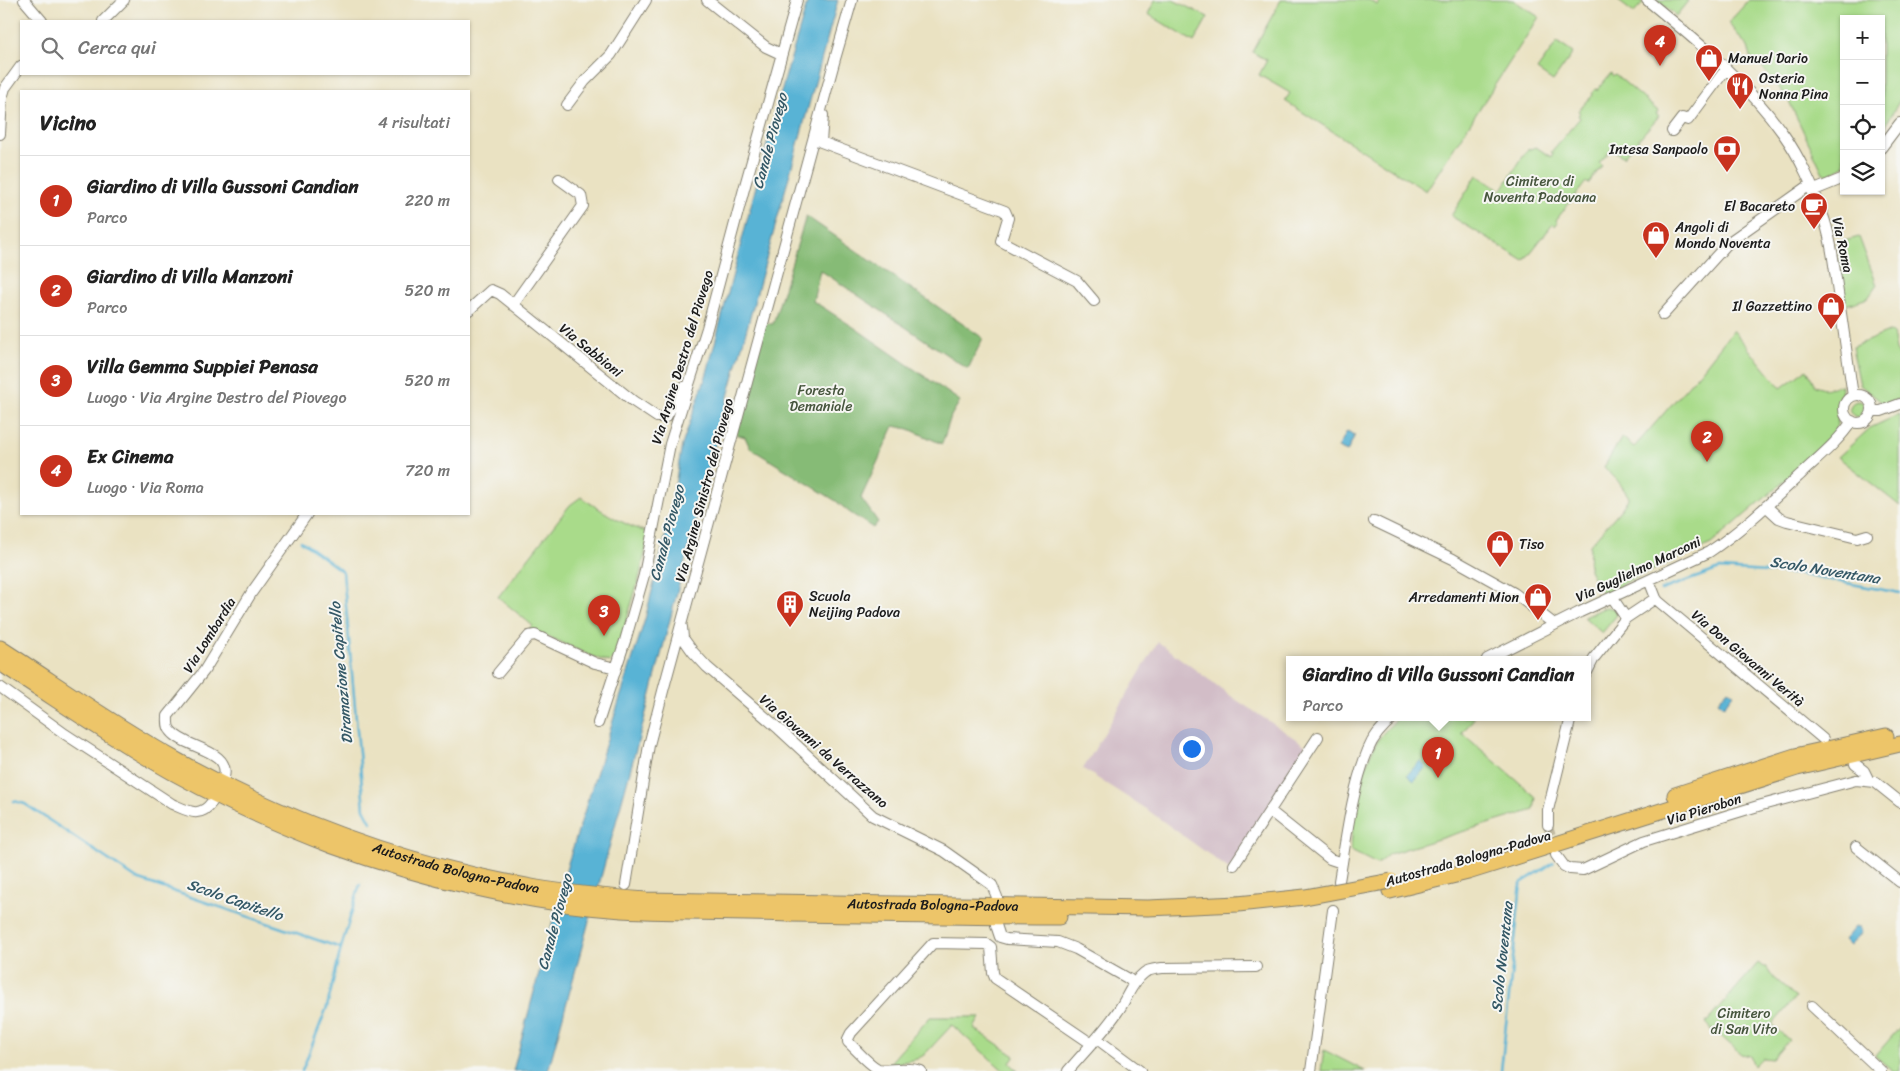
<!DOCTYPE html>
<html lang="it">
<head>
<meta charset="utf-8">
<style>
	body { margin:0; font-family:Sriracha,sans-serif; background:#f2f2f2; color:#222 }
	.controls { position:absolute; right:15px; top:15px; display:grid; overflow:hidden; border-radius:0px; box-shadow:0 1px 4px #0004 }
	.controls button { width:45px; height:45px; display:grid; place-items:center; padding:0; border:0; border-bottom:1px solid #e0e0e0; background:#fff; color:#222; font:25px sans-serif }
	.you { position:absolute; left:1191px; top:748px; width:18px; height:18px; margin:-12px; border:4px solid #fff; border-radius:50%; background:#1a73e8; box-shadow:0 0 0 8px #1a73e833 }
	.badge { display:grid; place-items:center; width:32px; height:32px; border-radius:50%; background:#c8321e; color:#fff; font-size:16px; font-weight:700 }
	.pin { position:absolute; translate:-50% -41px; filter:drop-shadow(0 1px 2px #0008) }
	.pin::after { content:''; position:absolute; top:26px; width:18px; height:15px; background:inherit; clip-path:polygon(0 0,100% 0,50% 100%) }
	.popup { position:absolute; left:1286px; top:656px; width:305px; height:65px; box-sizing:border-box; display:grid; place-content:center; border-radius:0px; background:#fff; filter:drop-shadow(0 1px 4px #0005); font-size:16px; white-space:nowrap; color:#767676 }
	.popup b { font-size:19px; color:#222 }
	.popup::after { content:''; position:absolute; left:50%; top:100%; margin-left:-10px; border:10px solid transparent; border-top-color:#fff }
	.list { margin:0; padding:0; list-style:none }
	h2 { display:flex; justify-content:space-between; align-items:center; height:65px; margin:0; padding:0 20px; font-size:21px }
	h2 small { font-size:16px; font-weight:400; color:#767676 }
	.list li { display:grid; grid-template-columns:32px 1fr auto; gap:15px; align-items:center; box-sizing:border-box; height:90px; padding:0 20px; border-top:1px solid #e0e0e0 }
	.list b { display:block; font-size:19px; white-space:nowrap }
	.list p { margin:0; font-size:16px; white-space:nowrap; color:#767676 }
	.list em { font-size:16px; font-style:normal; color:#767676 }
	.icon { flex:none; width:28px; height:28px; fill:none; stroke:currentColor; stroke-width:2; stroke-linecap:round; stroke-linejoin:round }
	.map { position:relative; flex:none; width:1900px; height:1071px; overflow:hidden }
	.search { position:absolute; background:#fff; box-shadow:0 1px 4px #0004; left:20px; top:20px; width:450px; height:55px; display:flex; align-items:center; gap:12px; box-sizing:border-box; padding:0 18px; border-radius:0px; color:#767676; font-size:19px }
	.panel { position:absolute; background:#fff; box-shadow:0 1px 4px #0004; left:20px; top:90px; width:450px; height:425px; border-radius:0px }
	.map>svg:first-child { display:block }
</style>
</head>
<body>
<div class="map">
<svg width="1900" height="1071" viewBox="0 0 1900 1071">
	<rect width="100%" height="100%" fill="#f6f6f2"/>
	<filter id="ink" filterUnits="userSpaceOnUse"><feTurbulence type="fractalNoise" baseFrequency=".02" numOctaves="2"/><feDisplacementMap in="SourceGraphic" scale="10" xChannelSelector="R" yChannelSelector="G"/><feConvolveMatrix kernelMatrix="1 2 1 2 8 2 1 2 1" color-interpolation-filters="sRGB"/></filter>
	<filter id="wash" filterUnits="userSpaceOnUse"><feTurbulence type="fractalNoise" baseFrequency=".0096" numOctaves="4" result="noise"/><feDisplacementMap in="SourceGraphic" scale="20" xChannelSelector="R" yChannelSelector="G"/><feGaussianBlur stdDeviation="1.12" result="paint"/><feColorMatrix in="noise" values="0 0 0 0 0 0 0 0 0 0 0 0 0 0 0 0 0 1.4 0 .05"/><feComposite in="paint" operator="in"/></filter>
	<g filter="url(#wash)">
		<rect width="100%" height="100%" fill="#eae2c2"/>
		<path fill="#d2bdc7" d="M1158,642L1235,699L1308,747L1229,869L1149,811L1083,769Z"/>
		<path fill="#a9db8a" stroke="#627c53" d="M1155,0H1173L1208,17L1194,42L1148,14Z
			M1281,0H1369L1377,5L1380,0H1513L1539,17L1426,191L1285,101L1290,93L1259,75L1267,60L1252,52Z
			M1617,0H1639L1643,3L1634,13Z
			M1657,0H1687L1688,1L1676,16Z
			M1749,0H1900V100L1881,133V19H1844V166L1828,175L1823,173L1788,99L1771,77L1751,57L1748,47L1728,23Z
			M1557,42L1573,53L1553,81L1537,70Z
			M1611,73L1613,76L1615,74L1658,111L1656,114L1659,116L1623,157L1612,149L1599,163L1602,166L1588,184L1586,182L1556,220L1558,222L1555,226L1553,224L1524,261L1451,216L1477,175L1501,191L1527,150L1536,147L1551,157L1553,153L1551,152L1580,118L1578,115L1580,113L1578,111L1593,95L1592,93L1595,89L1597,90Z
			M1859,237L1877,285L1868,298L1846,305L1837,243Z
			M1733,330L1781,388L1807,369L1815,386L1824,389L1842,385L1841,404L1835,433L1802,466L1711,544L1628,581L1603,595L1589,570L1590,545L1622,508L1629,497L1618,481L1604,467L1622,437L1634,447L1636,445L1701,371Z
			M1889,332L1893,333L1896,350L1900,357V399L1884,404L1860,385L1852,347Z
			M1850 409a8 8 0 1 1 16 0a8 8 0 1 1-16 0Z
			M1900,414V506L1838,457L1870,428Z
			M581,497C597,508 631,530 650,532L639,579L615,658L609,662C580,654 557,637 528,630L533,626L498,597L570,505Z
			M1606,607L1615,609L1617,615L1602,633L1584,617Z
			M1399,717H1475L1462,733L1536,797L1534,810L1389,854L1377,864L1351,851C1352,818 1360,769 1378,740C1383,732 1392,724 1399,717Z
			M1758,963L1763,967H1766L1771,975L1796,997L1772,1025L1789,1040L1772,1059L1762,1058L1754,1066L1750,1056L1741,1054L1714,1030H1710V1027L1706,1023Z
			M930,1017H979L980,1018L974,1028L1015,1056L1010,1063L1018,1071H1004L952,1025L924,1055L917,1059L888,1065Z
			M1900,1027V1071H1893L1875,1056Z
			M1324,1050L1359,1068L1365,1071H1321Z"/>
		<path fill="#86bb76" stroke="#516c49" d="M806,216L983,338L968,369L820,270L813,301L855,328L960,401L951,416L942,444L909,429L894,426L861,498L878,522L873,528L849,512L836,501L750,448L745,437L736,434L763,323L773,324Z"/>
		<path fill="#58b3d5" stroke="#3a6878" d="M808,0H838L716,440L650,698L548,1071H513L568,863L645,619L667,530L682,445L707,373L778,102Z
			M1347,431L1355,435L1347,452L1338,448Z
			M1728,689L1734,693L1724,706L1718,701Z
			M1420,761L1426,767L1414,781L1407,775Z
			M1855,927H1860L1862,932L1850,946L1844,940Z"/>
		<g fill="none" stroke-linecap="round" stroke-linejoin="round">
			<path stroke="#58b3d5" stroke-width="2.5" d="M301,541L343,572L364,809L371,822
				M1661,590L1720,569L1798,574L1900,593
				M14,801L25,804L137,879L341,948L327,1007L302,1071
				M341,948L360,884
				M1501,1071L1521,883L1553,863"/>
		</g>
	</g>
	<g filter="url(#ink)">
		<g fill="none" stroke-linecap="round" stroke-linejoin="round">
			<path stroke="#c1baa1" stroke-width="10" stroke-dasharray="10 5" stroke-linecap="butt" d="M1548,825L1555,850"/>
			<g stroke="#837f6f" stroke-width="12">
				<path id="minor" d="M24,0L42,21
					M707,0L766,47L781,54
					M1647,0C1696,40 1747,82 1784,135C1799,156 1814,188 1822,213C1830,234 1833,257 1836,279C1842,318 1847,357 1853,396
					M103,21L124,0
					M567,105L585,81L611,55L646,0
					M823,115L821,142L1005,211L1008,218L1001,241L1077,281L1094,301
					M1672,131L1682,118L1688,120L1726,69
					M0,134L2,98L5,88L21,66
					M1881,148L1900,123
					M1812,191L1844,178
					M513,305L583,206L581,195L559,179
					M469,310L491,290L500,294L633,401L657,417H666L683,387
					M1663,315L1729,242L1810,185
					M1844 409a14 14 0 1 1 28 0a14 14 0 1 1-28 0Z
					M1872,411H1881L1900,404
					M1766,506L1779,518L1787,521L1857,538L1867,535
					M1374,521L1453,559L1514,593L1554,624
					M1649,580L1656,598L1658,601L1823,739
					M1612,597L1626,618
					M682,627L683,638L693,652L707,667L779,729L873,816L944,851L992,885L997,897
					M1487,659L1578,613L1709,552C1742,530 1771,502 1801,474C1819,457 1838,442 1852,421
					M1587,672L1594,658L1626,618L1656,598
					M498,673L529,636L535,635L595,663L616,668
					M0,687L65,734L172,804C188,811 200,819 212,802
					M598,723L625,641L644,575L670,444L707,328L744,189L797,0
					M1855,764L1864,771L1869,781
					M224,777C231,749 185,749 171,731C167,727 168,721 168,716L204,671L252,592L307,514
					M1270,811L1330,859L1342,863
					M1548,825V810L1571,717
					M1856,847L1900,882
					M1556,855L1564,866L1570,869L1583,870L1644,841L1758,806L1856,780L1875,782L1900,802
					M1234,865L1318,737
					M1339,881C1346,840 1352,788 1368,750C1373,737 1384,725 1394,717
					M626,885L649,745L663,691L835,59L852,0
					M996,925L1000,937L1007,939L1058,942L1076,949L1129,979L1133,984
					M1812,1006L1881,1071
					M1097,1039L1140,1071
					M921,1071C907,1066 887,1071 878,1069C867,1063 857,1050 848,1042V1039L851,1033L933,943L987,944L991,947L993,973L995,978L1092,1044
					M1068,1071C1085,1051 1103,1033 1118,1011C1127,999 1131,983 1144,973C1149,969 1156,969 1162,968L1256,967
					M1311,1071L1333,910"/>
			</g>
			<g stroke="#837f6f" stroke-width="17">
				<g id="highway">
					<path id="s1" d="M0,648C59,686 117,727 178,761C289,822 412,866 537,888C573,894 609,897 646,900L1148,908L1238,904"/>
					<path d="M0,663C47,693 93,725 141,754C201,790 267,821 333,846C421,878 529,904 622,910C678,913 735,912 790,914C880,915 970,917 1059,917"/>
					<path d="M1675,795L1795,756L1886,736"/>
					<path d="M1390,891L1468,872L1797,768L1900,744"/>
				</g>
			</g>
			<use href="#minor" stroke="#fff" stroke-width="10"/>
			<use href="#highway" stroke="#edc569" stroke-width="15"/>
			<g stroke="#837f6f" stroke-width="17" stroke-linecap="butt">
				<path id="highway-bridge" d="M1238,904L1305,897L1391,881"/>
			</g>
			<use href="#highway-bridge" stroke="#edc569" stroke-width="15"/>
		</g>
	</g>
	<defs>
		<g id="shop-pin" transform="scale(1.4375)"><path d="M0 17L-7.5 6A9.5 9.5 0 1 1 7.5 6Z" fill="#c8321e" stroke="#f6f6f2"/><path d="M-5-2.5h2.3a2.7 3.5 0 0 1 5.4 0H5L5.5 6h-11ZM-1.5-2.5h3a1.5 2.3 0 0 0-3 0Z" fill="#fff"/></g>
		<g id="restaurant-pin" transform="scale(1.4375)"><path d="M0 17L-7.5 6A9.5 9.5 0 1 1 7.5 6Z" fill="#c8321e" stroke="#f6f6f2"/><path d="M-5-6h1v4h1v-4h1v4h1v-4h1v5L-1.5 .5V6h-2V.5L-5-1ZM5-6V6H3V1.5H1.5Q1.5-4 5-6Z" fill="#fff"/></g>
		<g id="bank-pin" transform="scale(1.4375)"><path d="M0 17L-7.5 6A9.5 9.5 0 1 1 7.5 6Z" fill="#c8321e" stroke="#f6f6f2"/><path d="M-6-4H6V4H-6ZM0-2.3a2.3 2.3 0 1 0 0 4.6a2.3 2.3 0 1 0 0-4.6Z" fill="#fff"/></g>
		<g id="cafe-pin" transform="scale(1.4375)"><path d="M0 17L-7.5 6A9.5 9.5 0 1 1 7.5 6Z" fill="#c8321e" stroke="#f6f6f2"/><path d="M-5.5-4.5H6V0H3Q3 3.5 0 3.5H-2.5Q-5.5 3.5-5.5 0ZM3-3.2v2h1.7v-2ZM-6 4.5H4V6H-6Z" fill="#fff"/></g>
		<g id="building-pin" transform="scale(1.4375)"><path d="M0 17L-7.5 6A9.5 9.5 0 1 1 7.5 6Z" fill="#c8321e" stroke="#f6f6f2"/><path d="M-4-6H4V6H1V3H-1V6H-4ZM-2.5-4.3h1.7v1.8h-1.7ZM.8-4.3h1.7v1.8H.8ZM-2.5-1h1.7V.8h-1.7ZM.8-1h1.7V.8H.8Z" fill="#fff"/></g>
	</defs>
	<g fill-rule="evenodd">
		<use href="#shop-pin" x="1709" y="58"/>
		<use href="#restaurant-pin" x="1740" y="86"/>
		<use href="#bank-pin" x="1727" y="149"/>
		<use href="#cafe-pin" x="1814" y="206"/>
		<use href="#shop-pin" x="1656" y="235"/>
		<use href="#shop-pin" x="1831" y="306"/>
		<use href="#shop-pin" x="1500" y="544"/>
		<use href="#shop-pin" x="1538" y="597"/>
		<use href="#building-pin" x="790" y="604"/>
	</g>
	<g text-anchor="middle" stroke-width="4" stroke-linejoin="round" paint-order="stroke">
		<g font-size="14" fill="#1c1c1c" stroke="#f6f6f2" text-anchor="start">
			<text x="1728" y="63">Manuel Dario</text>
			<text x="1759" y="83">Osteria<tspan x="1759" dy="16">Nonna Pina</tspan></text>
			<text x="1708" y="154" text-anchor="end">Intesa Sanpaolo</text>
			<text x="1795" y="211" text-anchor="end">El Bacareto</text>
			<text x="1675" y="232">Angoli di<tspan x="1675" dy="16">Mondo Noventa</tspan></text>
			<text x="1812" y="311" text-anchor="end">Il Gazzettino</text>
			<text x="1519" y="549">Tiso</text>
			<text x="809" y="601">Scuola<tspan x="809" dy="16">Neijing Padova</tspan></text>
			<text x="1519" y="602" text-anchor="end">Arredamenti Mion</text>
		</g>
		<g font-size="14" fill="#46553d" stroke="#f6f6f2">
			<text x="1540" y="186">Cimitero di<tspan x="1540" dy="16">Noventa Padovana</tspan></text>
			<text x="821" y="395">Foresta<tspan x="821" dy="16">Demaniale</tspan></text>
			<text x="1744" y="1018">Cimitero<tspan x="1744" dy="16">di San Vito</tspan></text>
		</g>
		<g font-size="14" fill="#1c1c1c" stroke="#f6f6f2">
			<text transform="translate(1843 245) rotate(78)" y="5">Via Roma</text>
			<text transform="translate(591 350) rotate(39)" y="5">Via Sabbioni</text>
			<text transform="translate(682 357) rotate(-73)" y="5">Via Argine Destro del Piovego</text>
			<text transform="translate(704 490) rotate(-75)" y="5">Via Argine Sinistro del Piovego</text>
			<text transform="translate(1638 569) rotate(-25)" y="5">Via Guglielmo Marconi</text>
			<text transform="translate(209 635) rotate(-58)" y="5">Via Lombardia</text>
			<text transform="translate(1748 658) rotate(40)" y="5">Via Don Giovanni Verità</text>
			<text transform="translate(824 751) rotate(41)" y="5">Via Giovanni da Verrazzano</text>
			<text transform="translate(1704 809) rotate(-17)" y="5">Via Pierobon</text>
			<text transform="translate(1468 858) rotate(-16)" y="5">Autostrada Bologna-Padova</text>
			<text dy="5" stroke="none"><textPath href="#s1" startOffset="510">Autostrada Bologna-Padova</textPath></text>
			<text dy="5" stroke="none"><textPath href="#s1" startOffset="990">Autostrada Bologna-Padova</textPath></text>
		</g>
		<g font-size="15" font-style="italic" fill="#345866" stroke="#f6f6f2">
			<text transform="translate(770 141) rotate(-75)" y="5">Canale Piovego</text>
			<text transform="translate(667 533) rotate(-75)" y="5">Canale Piovego</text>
			<text transform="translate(1825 570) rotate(9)" y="5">Scolo Noventana</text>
			<text transform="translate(341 673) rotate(-95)" y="5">Diramazione Capitello</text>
			<text transform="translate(235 900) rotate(19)" y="5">Scolo Capitello</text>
			<text transform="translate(555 922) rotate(-75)" y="5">Canale Piovego</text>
			<text transform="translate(1502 957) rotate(-84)" y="5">Scolo Noventana</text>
		</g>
	</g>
</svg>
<div class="controls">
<button>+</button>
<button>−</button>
<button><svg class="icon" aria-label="locate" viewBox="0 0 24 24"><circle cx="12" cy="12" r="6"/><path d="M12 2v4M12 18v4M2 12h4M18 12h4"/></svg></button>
<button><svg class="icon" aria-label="layers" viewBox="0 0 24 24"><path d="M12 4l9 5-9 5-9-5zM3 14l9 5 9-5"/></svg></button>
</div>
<div class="you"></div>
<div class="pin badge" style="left:1438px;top:778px">1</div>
<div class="popup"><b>Giardino di Villa Gussoni Candian</b>Parco</div>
<div class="pin badge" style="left:1707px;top:462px">2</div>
<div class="pin badge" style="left:604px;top:636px">3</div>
<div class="pin badge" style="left:1660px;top:66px">4</div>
<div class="search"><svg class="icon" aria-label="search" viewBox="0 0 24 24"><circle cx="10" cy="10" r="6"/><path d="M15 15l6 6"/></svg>Cerca qui</div>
<section class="panel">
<h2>Vicino<small>4 risultati</small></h2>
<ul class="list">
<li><span class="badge">1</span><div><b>Giardino di Villa Gussoni Candian</b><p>Parco</p></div><em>220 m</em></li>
<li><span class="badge">2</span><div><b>Giardino di Villa Manzoni</b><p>Parco</p></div><em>520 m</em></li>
<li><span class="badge">3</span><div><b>Villa Gemma Suppiei Penasa</b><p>Luogo · Via Argine Destro del Piovego</p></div><em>520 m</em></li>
<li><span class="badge">4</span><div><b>Ex Cinema</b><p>Luogo · Via Roma</p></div><em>720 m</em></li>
</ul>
</section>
</div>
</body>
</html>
